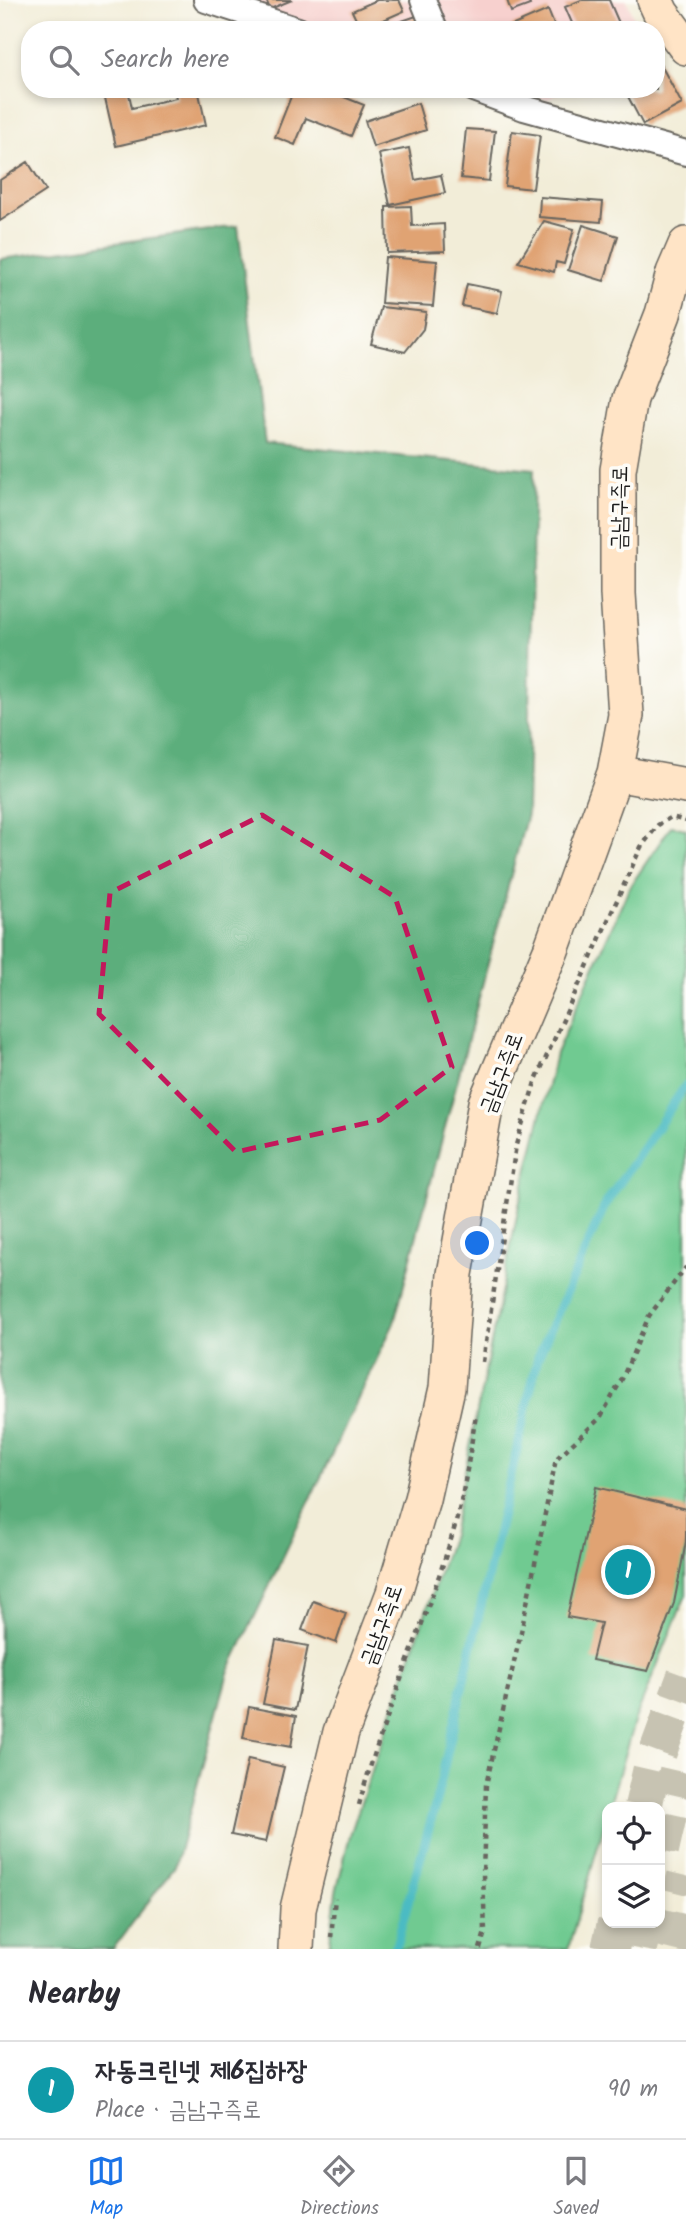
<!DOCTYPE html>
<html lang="en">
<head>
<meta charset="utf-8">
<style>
	body { margin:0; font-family:Kalam,"Poor Story",sans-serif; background:#f2f2f3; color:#2b2b33 }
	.controls { position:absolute; right:21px; bottom:21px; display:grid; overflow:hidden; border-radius:14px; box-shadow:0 4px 10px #0003 }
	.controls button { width:63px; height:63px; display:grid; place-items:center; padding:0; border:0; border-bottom:2px solid #e1e1e2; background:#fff; color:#2b2b33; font:35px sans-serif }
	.you { position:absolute; left:478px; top:1244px; width:24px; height:24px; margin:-18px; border:5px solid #fff; border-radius:50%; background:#1a73e8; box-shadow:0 0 0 10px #1a73e833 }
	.badge { display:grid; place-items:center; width:46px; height:46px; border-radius:50%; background:#1a73e8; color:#fff; font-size:23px; font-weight:700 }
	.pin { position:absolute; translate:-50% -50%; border:4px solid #fff; box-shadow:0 2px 7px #0006 }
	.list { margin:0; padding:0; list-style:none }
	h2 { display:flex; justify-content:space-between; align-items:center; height:91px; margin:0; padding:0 28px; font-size:30px }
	h2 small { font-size:23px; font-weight:400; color:#7c7c81 }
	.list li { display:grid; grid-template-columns:46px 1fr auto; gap:21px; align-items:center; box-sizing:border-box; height:98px; padding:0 28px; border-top:2px solid #e1e1e2 }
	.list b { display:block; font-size:26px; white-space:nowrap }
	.list p { margin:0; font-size:23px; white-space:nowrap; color:#7c7c81 }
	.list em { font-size:23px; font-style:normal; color:#7c7c81 }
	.icon { flex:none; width:38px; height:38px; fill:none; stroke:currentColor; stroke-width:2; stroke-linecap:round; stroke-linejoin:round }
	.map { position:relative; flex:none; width:686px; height:1949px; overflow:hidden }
	.search { position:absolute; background:#fff; box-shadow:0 4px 10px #0003; left:21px; right:21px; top:21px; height:77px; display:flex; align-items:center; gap:18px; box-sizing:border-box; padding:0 24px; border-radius:28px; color:#7c7c81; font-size:26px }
	.sheet { height:189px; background:#fff }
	nav { display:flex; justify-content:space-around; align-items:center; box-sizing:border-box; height:98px; border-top:2px solid #e1e1e2; background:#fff; font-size:19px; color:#7c7c81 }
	nav a { display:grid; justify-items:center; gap:4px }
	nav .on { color:#1a73e8 }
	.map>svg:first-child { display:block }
</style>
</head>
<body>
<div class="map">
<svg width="686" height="1949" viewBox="0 0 686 1949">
	<rect width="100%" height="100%" fill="#fdfcf7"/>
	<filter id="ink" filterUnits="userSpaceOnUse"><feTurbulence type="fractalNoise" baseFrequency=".0143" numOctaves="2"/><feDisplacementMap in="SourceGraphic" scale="14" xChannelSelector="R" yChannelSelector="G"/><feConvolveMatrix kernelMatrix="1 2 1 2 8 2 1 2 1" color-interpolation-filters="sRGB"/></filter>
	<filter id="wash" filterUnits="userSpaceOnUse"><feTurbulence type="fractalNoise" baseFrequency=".00686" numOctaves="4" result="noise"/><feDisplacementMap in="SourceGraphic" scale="28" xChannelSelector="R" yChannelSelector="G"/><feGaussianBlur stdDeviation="1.57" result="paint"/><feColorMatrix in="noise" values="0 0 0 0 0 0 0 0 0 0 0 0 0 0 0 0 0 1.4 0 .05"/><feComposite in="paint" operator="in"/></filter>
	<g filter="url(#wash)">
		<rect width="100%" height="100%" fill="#f2edd8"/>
		<path fill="#f7d0ce" d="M230,0H627L638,30H322Z
			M513,89H565L547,100Z"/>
		<path fill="#70ca91" stroke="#467356" stroke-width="2" d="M671,826L686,829V1595L635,1719L609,1807H607V1815L568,1949H329L336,1892L350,1835L452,1535L519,1205L556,1053L629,888Z"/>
		<path fill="#5cae7b" stroke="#3c654c" stroke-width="2" d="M238,226L265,443L534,469L527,814L394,1323L228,1673L175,1866L113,1949H0V259Z"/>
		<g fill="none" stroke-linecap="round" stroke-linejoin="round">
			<path stroke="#4cbbc3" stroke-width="9" d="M395,1949L435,1806L538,1357L606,1203L686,1085"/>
		</g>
		<g id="blocks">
			<path fill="#e0a373" d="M266,0H292L270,9Z
				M377,0H399L404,11L361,30L352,11Z
				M507,0H528L530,5L511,12Z
				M581,0H609L622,30H575L565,7Z
				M548,10L556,30H513L511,26Z
				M422,14L427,30H379V29Z
				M656,56L682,104L643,125L624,89H656Z
				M103,89H128L132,108L176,98L174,89H198L206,125L116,146Z
				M294,89H324L364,105L351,136L306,118L295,145L275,137Z
				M418,103L426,130L373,147L365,121Z
				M466,129L495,131L489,181L461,178Z
				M512,131L540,135L533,189L505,186Z
				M409,148L415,180L441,175L445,193L390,205L379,154Z
				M28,162L46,191L0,221V180Z
				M540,197L603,202L601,222L539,217Z
				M411,206L412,226L444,224L445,251L387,253L386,207Z
				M544,221L574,229L564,264L556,262L554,272L518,262Z
				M583,225L618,236L604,281L568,270Z
				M385,257L437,261L433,306L381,303Z
				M467,284L502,291L497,313L462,306Z
				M381,307L426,312L423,329L405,352L371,344Z
				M596,1487L686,1509V1542L674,1603L648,1671L592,1660L601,1623L567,1617Z
				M313,1601L346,1613L336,1643L302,1630Z
				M276,1640L308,1646L295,1710L263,1704Z
				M249,1707L296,1716L291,1747L243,1738Z
				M248,1759L284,1767L266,1842L231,1835Z"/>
		</g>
	</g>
	<g filter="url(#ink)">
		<use href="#blocks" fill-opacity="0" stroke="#67655e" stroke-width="2"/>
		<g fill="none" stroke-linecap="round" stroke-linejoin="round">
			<path stroke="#c7c3b2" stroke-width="38" stroke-dasharray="38 19" stroke-linecap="butt" d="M643,1807L652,1768L686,1676
				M660,1850L678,1771
				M610,1949L616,1923
				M638,1949L643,1923
				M668,1949L686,1876"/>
			<g stroke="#67655e" stroke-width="28">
				<path id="street" d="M206,0L298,30
					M423,0L435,30
					M473,89L524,108L686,153"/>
			</g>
			<g stroke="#67655e" stroke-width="38">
				<path id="secondary" d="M655,0L661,13L686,47
					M615,773L686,786
					M296,1949L298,1909L341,1732L394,1593L422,1499L447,1388L455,1274L486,1103L551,950L615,773L626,715L618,594V470L630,399L663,314L674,273L686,245"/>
			</g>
			<path stroke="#67655e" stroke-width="4.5" stroke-dasharray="5 5" stroke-linecap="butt" d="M483,1362L516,1145L535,1082L641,847L658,825L671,817L686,821
				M359,1805C384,1713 424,1627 452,1536C464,1497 469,1456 476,1415
				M331,1938L335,1898
				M480,1949L485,1932L483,1874L486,1785L523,1623L556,1459L600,1418L622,1379L649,1316L686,1267"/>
			<use href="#street" stroke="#fff" stroke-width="24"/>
			<use href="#secondary" stroke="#ffe4c6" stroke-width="35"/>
		</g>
	</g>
	<path fill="none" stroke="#c2185b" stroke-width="5" stroke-dasharray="14 9" stroke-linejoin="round" d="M262,815L395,897L452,1067L380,1120L236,1152L99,1014L110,893Z"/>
	<g text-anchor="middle" stroke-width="7" stroke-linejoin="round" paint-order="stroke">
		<g font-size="21" fill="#1c1c1c" stroke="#fdfcf7">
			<text transform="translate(619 508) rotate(-89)" y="7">금남구즉로</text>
			<text transform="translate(501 1073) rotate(-69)" y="7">금남구즉로</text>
			<text transform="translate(381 1625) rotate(-70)" y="7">금남구즉로</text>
		</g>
	</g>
</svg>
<div class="controls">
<button><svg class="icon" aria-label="locate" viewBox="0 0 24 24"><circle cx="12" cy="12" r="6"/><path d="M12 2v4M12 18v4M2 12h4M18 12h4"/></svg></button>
<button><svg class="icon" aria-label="layers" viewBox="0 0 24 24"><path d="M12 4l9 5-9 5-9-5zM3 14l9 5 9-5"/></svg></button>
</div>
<div class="you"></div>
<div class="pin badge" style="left:628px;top:1572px;background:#0f9aa8">1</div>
<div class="search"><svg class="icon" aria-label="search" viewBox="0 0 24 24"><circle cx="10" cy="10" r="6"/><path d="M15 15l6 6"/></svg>Search here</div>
</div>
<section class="sheet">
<h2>Nearby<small></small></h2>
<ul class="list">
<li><span class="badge" style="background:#0f9aa8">1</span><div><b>자동크린넷 제6집하장</b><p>Place · 금남구즉로</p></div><em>90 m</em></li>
</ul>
</section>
<nav>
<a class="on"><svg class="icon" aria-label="map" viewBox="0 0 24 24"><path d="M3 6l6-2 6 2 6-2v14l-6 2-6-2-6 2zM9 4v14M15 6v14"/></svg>Map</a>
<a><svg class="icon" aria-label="directions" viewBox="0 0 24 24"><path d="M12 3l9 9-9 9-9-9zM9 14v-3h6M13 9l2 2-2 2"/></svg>Directions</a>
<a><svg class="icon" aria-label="saved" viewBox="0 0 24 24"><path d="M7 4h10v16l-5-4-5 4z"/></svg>Saved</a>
</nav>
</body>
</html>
